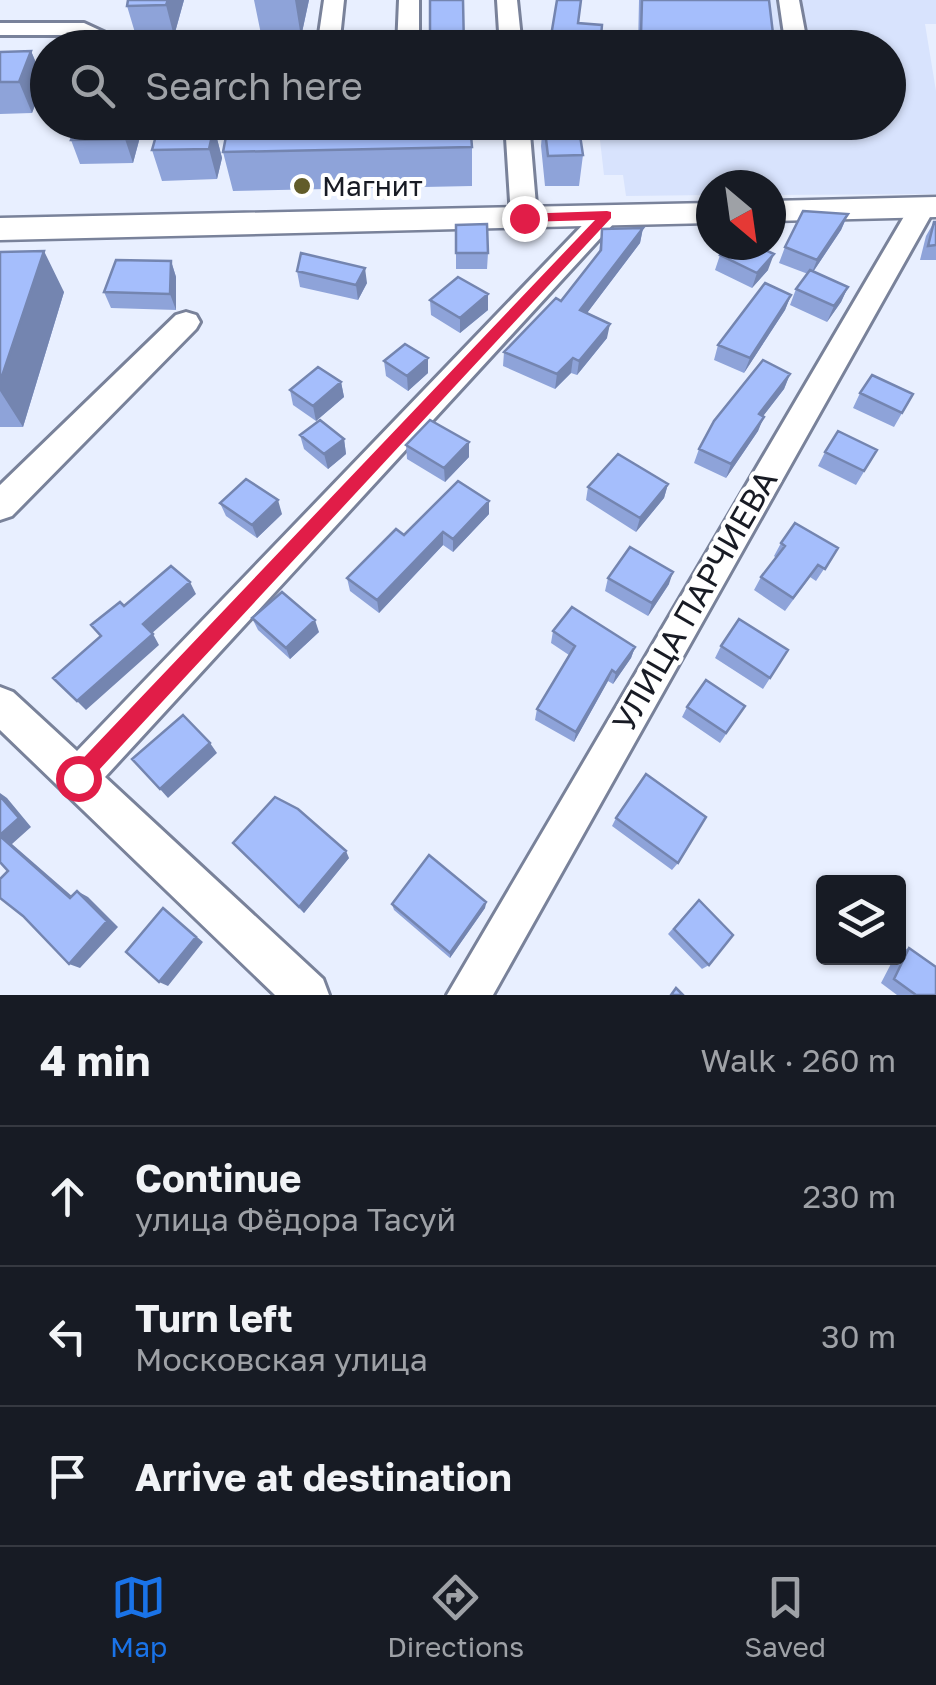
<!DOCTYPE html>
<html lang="en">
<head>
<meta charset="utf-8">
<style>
	body { margin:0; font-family:"Golos Text",sans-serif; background:#20242c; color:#f1f3f6 }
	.controls { position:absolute; right:30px; bottom:30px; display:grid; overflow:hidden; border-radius:10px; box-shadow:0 2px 8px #0004 }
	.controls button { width:90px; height:90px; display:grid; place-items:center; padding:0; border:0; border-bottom:2px solid #363941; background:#171b24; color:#f1f3f6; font:50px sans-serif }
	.compass { position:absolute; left:696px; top:170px; width:90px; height:90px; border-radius:50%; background:#171b24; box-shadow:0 2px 8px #0004; rotate:151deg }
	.stop { position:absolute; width:30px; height:30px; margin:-22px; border:8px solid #e11d48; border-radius:50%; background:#fff }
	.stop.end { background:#e11d48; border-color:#fff; box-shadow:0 2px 10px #0008 }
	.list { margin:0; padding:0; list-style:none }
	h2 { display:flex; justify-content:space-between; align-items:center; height:130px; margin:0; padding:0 40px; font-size:42px }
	h2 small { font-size:32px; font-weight:400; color:#9ea1a6 }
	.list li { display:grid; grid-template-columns:65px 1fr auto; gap:30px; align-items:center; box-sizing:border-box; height:140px; padding:0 40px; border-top:2px solid #363941 }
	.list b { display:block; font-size:38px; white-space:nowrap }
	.list p { margin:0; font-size:32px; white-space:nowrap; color:#9ea1a6 }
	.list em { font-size:32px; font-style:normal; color:#9ea1a6 }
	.icon { flex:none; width:55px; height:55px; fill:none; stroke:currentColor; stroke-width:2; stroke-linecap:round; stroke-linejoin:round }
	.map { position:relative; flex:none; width:936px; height:995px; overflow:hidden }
	.search { position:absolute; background:#171b24; box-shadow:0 2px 8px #0004; left:30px; right:30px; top:30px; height:110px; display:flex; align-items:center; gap:25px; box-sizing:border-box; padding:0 35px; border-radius:55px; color:#9ea1a6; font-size:38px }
	.sheet { height:550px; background:#171b24 }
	nav { display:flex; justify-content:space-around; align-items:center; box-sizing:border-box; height:140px; border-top:2px solid #363941; background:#171b24; font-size:28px; color:#9ea1a6 }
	nav a { display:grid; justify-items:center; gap:5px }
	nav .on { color:#1a73e8 }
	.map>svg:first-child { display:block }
</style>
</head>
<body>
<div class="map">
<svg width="936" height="995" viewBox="0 0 936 995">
	<rect width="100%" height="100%" fill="#e8efff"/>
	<path fill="#d8e3fd" d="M760,0H936V24H925L936,91V194L771,195V185H711V195L626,196L623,175H604L598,123L888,122V48L765,47Z"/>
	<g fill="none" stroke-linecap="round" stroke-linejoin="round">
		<g stroke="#79829a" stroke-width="6">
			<path id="minor" d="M324,0H344L339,48H317Z
				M399,0H419V48H397Z
				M497,0H517L522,48H500Z
				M779,0H799L808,48H786Z
				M0,23H84L138,48H108L81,35H0Z
				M505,122H529L537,217L524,226L511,217Z
				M922,200L935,208L493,995H447L909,208Z
				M607,206L620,215L616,221L105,777L323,979L329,995H275L0,730V687L13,692L77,751L598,209Z
				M186,312L196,315L200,322L196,329L12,516L0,520V485L176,315Z"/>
		</g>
		<g stroke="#79829a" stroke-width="5">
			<path id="major" d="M936,197V217L771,221V201Z
				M711,203V223L0,240V218Z"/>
		</g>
		<use href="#minor" fill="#fff" fill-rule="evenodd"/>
		<use href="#major" fill="#fff" fill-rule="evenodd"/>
	</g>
	<path fill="#8ea3d9" d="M128,0H184L174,36H136L127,6Z
		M254,0H309L301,37L262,39Z
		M639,0H769L774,42L772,48H638Z
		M31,51L44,82L32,113L0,114V52Z
		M144,122L133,163L80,164L71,140Z
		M543,122H578L583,155L579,186H545L541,146Z
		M214,127L222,158L217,179L162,181L152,150Z
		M472,147V186L233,191L223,152Z
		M848,214L841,230L813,272L848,287L841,302L827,322L790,305L796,289L808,274L779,263L785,247Z
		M934,222H936V260H920L926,236Z
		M456,225L488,253L487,269H456Z
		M643,228L640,243L587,313L607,338L577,375L571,373L555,389L503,366L504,352L561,301L599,252L602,229Z
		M0,252L64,292L23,427H0Z
		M720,255L768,270L752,288L715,270Z
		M171,261L176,277V310L111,308L104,292Z
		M297,271L367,283L358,300L300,287Z
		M488,294V310L460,333L431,315L430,300Z
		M791,295L785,310L744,373L714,360L718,345Z
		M384,361L428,373L408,391L386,376Z
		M790,374L784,389L763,416L758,431L726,478L694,463L699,449Z
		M341,382L344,397L316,421L293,405L290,390Z
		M860,393L913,394L894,427L853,408Z
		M300,435L344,439L346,454L328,469L304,449Z
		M406,445L469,457L445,482L407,459Z
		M877,450L856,485L818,466L825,452Z
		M668,484L664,498L636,532L586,500L588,487Z
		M489,501V514L453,552L443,545L379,613L350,591L347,578L404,535Z
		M220,503L282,514L257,538L226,516Z
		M781,543L838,548L816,581L810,577L785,611L754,590L761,577L776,558L774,556Z
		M608,578L669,584L648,616L605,591Z
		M252,618L319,632L290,659L258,630Z
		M553,631L635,647L631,658L613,684L608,681L574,742L535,720L537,709L569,655L551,643Z
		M721,646L788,650L763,689L715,658Z
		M745,706L720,743L682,717L687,707Z
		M616,818L678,863L672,870L612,826Z
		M233,843L349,858L304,913Z
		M486,902L485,908L450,958L394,910L392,904Z
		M692,907L709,965L702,969L668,934Z
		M909,948L936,995H897L881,983L894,958H898V952Z"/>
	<path fill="#7485b0" d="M168,0H184L174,36L166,5Z
		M295,0H309L301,37Z
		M31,51L44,82L32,113L19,82Z
		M130,122H144L133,163L125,139Z
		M214,127L222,158L217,179L209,149Z
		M848,214L841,230L811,275L817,260Z
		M643,228L640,243L578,325L580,310Z
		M44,251L64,292L23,427L0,391V382Z
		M774,254L768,270L752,288L757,273Z
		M171,261L176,277V310L170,294Z
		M365,268L367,283L358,300L356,285Z
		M848,287L841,302L827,322L834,306Z
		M488,294V310L460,333V318Z
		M791,295L785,310L744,373L750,358Z
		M610,324L607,338L577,375L579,361Z
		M428,358V373L408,391L407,376Z
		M573,358L571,373L555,389L557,374Z
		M790,374L784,389L753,429L759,414Z
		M341,382L344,397L316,421L313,406Z
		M764,417L758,431L726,478L731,464Z
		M344,439L346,454L328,469L324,454Z
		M469,442V457L445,482L444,468Z
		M668,484L664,498L636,532L640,518Z
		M278,500L282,514L257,538L252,525Z
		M489,501V514L453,552V539Z
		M443,532V545L379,613L377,600Z
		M673,572L669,584L648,616L652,603Z
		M190,582L196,594L150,635L143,624Z
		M315,620L319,632L290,659L286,648Z
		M153,634L159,645L86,710L77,701Z
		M635,647L631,658L613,684L616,673Z
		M612,670L608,681L574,742L576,732Z
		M210,743L217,753L168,798L160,789Z
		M0,793L7,798L31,827L12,844L81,904L70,898L0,836Z
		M346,851L349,858L304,913L299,907Z
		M77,891L88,897L118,927L80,968L69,964Z
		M486,902L485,908L450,958V953Z
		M163,908L203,942L168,986L159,982Z"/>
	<path fill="#a5befc" stroke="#7485b0" stroke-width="2.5" d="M128,0H168L166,5L127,6Z
		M430,0H463L464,48H430Z
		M557,0H581L578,23L602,25L600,48H549Z
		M642,0H769L774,42L641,34Z
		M31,51L19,82H0V52Z
		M77,122H130L125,139L71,140Z
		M160,122H212L214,127L209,149L152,150Z
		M234,122H470L472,147L223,152L228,126Z
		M544,122H578L583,155L548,156Z
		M803,211L848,214L817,260L785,247Z
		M934,222H936V245L928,246Z
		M487,224L488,253H456V225Z
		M643,228L580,310L610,324L579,361L573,358L557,374L504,352L556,298L561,301L601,250L602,229Z
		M728,245H754L774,254L757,273L720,255Z
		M44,251L0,382V252Z
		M301,253L365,268L356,285L297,271Z
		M116,260L171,261L170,294L104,292Z
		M810,270L848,287L834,306L796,289Z
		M458,277L488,294L460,318L430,300Z
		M765,283L791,295L750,358L718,345Z
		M405,344L428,358L407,376L384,361Z
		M763,360L790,374L759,414L764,417L731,464L699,449L714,421Z
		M318,367L341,382L313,406L290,390Z
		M872,375L913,394L902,413L860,393Z
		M320,420L344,439L324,454L300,435Z
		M430,420L469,442L444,468L406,445Z
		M838,431L877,450L864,471L825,452Z
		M618,454L668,484L640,518L588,487Z
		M246,479L278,500L252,525L220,503Z
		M458,481L489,501L453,539L443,532L377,600L347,578L396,529L404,535Z
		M795,523L838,548L825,569L818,565L793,598L761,577L785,546L781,543Z
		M630,547L673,572L652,603L608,578Z
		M171,566L190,582L143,624L153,634L77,701L53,678L101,636L91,625L120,602L124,606Z
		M282,592L315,620L286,648L252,618Z
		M572,607L635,647L616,673L612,670L576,732L537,709L575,646L553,631Z
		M739,619L788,650L770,678L721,646Z
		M706,680L745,706L726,733L687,707Z
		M183,715L210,743L160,789L132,759Z
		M646,774L706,817L678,863L616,818Z
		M0,796L19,818L0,835Z
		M275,797L298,809L346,851L299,907L233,843Z
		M0,836L70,898L77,891L107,921L69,964L23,916L0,898V879L8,871L0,862Z
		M429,855L486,902L450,953L392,904Z
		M699,900L733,935L709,965L674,929Z
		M163,908L196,937L159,982L126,952Z
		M909,948L936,967V995H916L894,979Z
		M676,988L683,995H671Z"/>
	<path fill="#e11d48" d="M607,211L611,212V218L85,785H71V771L595,220L524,222L519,221V214Z"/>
	<circle fill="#625c29" stroke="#fff" stroke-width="4" cx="302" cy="186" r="10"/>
	<g text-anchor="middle" stroke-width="8" stroke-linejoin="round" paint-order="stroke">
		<g font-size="28" fill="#181b24" stroke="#fff" text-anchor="start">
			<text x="322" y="196">Магнит</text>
		</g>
		<g font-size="32" fill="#181b24" stroke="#fff">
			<text transform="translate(695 601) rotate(-60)" y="11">УЛИЦА ПАРЧИЕВА</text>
		</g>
	</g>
</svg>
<div class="controls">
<button><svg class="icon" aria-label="layers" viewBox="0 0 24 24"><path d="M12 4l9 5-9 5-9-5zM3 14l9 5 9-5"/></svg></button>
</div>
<svg class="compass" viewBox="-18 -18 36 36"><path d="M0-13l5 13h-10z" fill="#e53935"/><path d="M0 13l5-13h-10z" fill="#9ea1a6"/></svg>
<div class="stop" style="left:78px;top:778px"></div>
<div class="stop end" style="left:524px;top:218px"></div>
<div class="search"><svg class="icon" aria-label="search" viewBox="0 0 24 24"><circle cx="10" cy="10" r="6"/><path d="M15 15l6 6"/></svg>Search here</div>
</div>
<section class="sheet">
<h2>4 min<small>Walk · 260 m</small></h2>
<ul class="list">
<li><svg class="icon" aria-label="ahead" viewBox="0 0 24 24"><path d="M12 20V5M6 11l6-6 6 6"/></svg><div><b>Continue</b><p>улица Фёдора Тасуй</p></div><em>230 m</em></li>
<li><svg class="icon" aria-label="left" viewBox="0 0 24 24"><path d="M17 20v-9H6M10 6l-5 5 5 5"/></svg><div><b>Turn left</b><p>Московская улица</p></div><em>30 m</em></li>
<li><svg class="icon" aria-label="arrive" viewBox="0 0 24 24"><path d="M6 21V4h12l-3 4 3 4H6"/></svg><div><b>Arrive at destination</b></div></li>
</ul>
</section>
<nav>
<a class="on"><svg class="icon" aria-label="map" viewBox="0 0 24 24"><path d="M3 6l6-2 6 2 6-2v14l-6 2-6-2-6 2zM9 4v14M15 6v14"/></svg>Map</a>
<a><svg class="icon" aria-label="directions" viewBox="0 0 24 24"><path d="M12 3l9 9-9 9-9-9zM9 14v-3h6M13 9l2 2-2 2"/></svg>Directions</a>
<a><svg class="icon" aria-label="saved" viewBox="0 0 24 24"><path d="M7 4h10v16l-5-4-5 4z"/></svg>Saved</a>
</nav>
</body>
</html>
